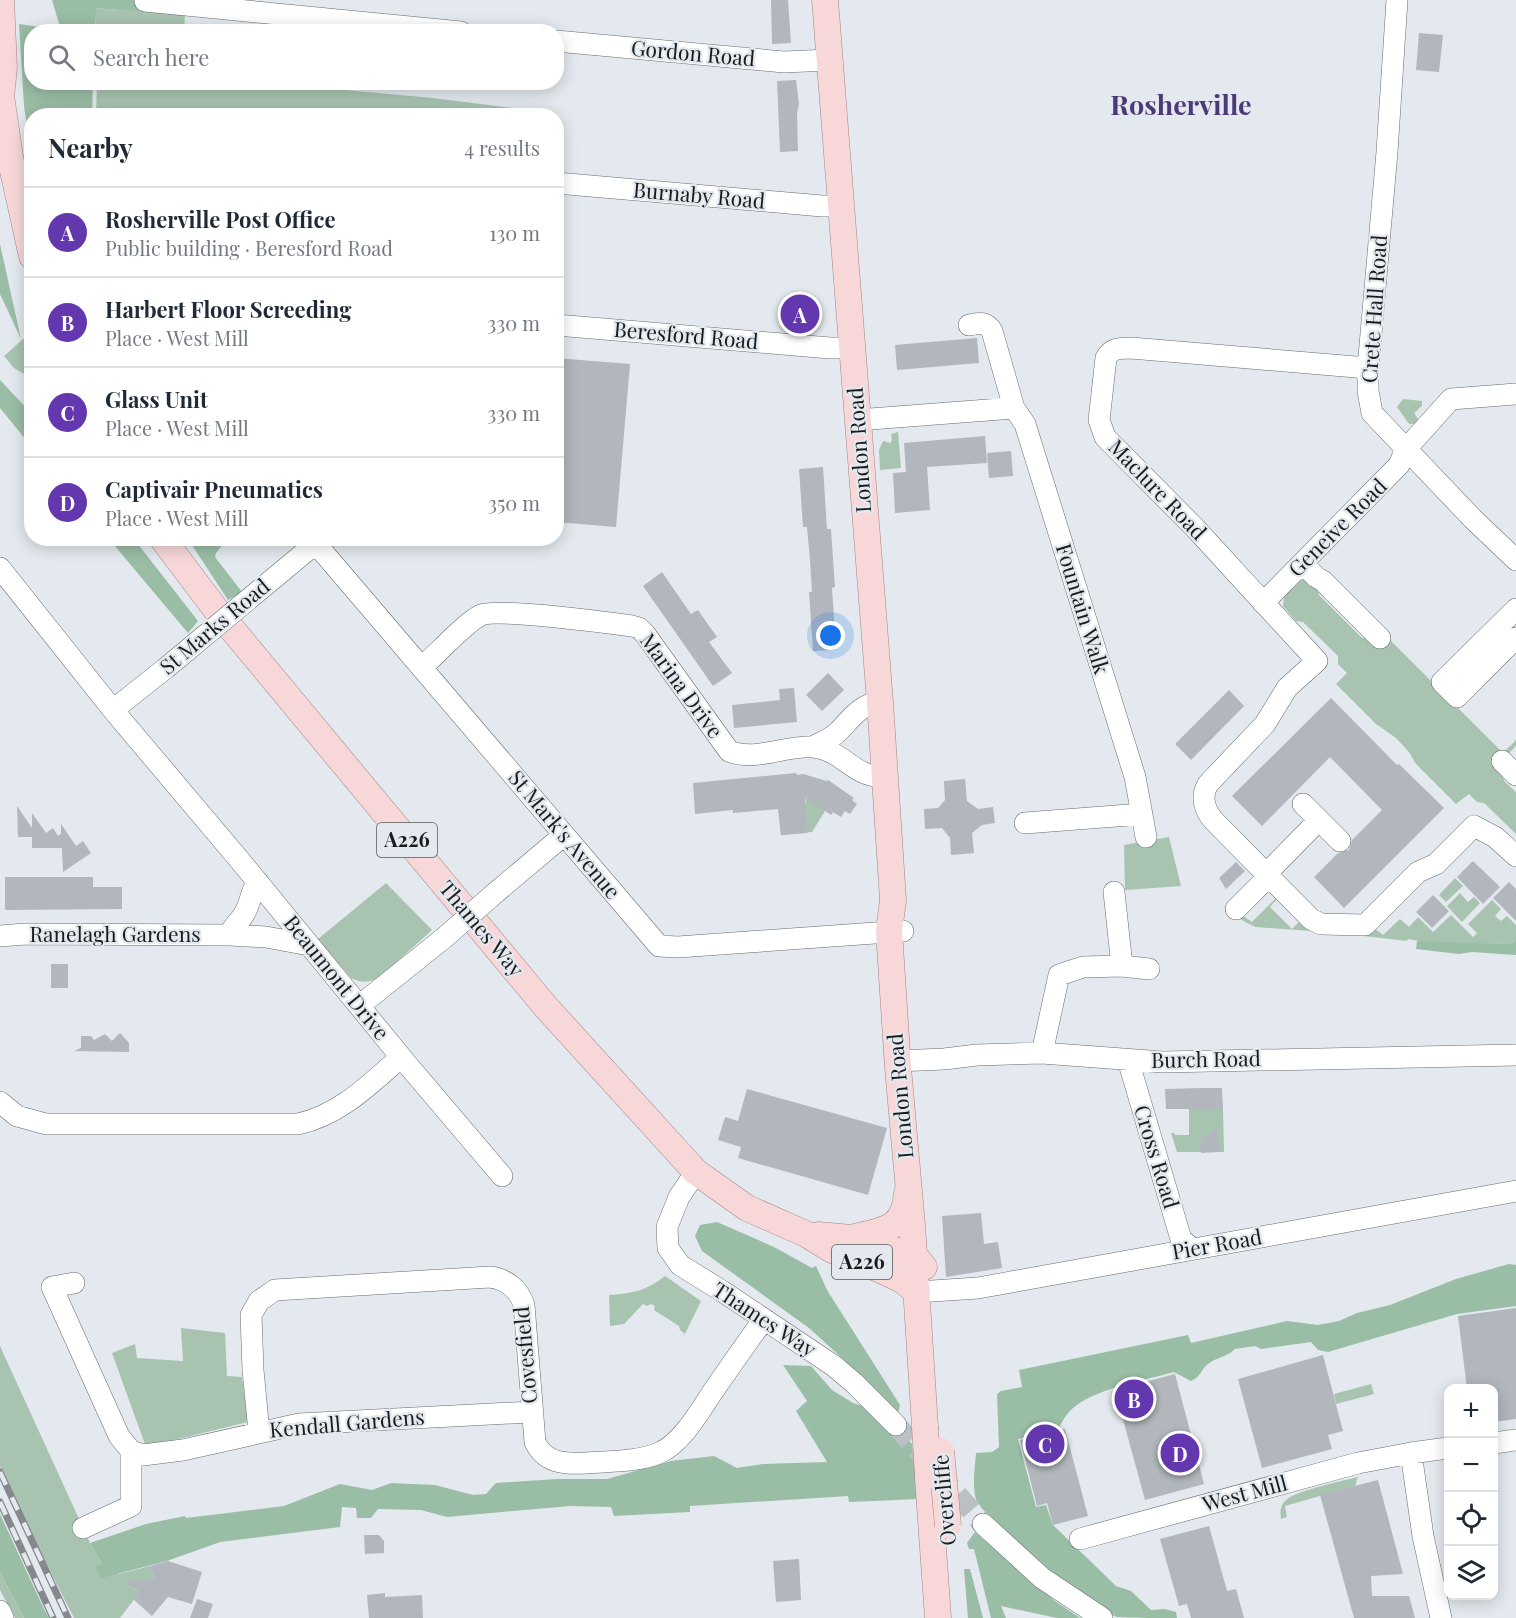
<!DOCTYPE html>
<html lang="en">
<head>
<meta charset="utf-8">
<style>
	body { margin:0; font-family:"Playfair Display",serif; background:#f6f6f7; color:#1f2937 }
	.controls { position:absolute; right:18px; bottom:18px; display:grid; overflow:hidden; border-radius:12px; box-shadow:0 3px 15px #0003 }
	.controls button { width:54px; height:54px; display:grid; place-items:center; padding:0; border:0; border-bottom:2px solid #e0e1e3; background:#fff; color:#1f2937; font:30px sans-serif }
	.you { position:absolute; left:831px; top:636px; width:21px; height:21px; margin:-15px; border:4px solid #fff; border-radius:50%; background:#1a73e8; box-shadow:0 0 0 9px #1a73e833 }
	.badge { display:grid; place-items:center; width:39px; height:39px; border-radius:50%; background:#6338af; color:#fff; font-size:20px; font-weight:700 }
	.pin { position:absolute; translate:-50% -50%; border:3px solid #fff; box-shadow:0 2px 6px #0006 }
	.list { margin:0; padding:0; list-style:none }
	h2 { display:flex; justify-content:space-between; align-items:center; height:78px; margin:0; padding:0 24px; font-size:26px }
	h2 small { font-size:20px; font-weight:400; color:#747a83 }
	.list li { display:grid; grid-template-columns:39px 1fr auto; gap:18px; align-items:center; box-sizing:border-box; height:90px; padding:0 24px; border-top:2px solid #e0e1e3 }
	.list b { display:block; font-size:22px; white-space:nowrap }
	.list p { margin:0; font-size:20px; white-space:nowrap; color:#747a83 }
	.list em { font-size:20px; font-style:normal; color:#747a83 }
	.icon { flex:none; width:33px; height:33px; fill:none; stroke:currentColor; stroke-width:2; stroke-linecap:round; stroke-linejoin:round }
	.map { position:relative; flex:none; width:1516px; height:1618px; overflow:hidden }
	.search { position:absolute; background:#fff; box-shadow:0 3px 15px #0003; left:24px; top:24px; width:540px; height:66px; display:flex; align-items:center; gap:15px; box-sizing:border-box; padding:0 21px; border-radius:24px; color:#747a83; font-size:22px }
	.panel { position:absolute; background:#fff; box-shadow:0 3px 15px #0003; left:24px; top:108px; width:540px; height:438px; border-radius:24px }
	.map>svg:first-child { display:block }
</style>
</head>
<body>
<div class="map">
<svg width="1516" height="1618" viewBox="0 0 1516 1618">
	<rect width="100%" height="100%" fill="#e3e9ee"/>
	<path fill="#a8c4b0" d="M95,8L185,15L184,31H96Z
		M97,83H269L433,98L512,108L513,115H96Z
		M31,337L32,339L31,378L14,368L4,356L23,339Z
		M1403,399L1422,401V406L1414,413L1418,419L1415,424H1409L1397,407Z
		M898,432L901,468L880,470L879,450L883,441L890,443L892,440L891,434Z
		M1306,576L1318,587L1319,595L1362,638L1385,635L1503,753L1516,740V746L1497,765L1505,782L1516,792V834L1484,803L1477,802L1469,794L1456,804L1416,764L1409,752L1396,738L1376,724L1336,684L1347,673L1338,664V656L1303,622L1296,621L1283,606L1284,597Z
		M803,774L827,781L825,811L812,832L781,835L775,777L793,806L806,804Z
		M1169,837L1181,886L1125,890L1124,845Z
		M1455,878L1463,886L1446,902L1439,895Z
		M386,883L432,930L380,977C370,983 361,983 351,978L318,939Z
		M1460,893L1468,902L1474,897L1480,903L1462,922L1447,906Z
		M1277,897L1278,898L1270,907L1292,929L1301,920L1374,928L1383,935L1400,919L1409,927L1418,917L1433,932L1451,915L1473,937L1477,933L1468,924L1492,900L1501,909L1495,916L1501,921L1507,916L1516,925V939L1511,944L1425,942L1408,939L1407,941L1338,933L1255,927L1238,918L1242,915L1252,922Z
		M1189,1109H1223L1224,1152H1177L1171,1133H1174L1175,1135H1189Z
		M665,1276L701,1301L685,1334L680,1330L679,1326L654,1310L655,1306L651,1304L647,1306L643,1304L624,1324L610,1326L609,1295C631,1294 648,1290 665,1276Z
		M181,1328L225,1333L227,1376L242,1377L248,1422L146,1447L112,1353L135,1344L137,1358L183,1361Z
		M0,1346L90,1543L102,1564L119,1574L150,1566L154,1580L147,1587L133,1584V1588L139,1593L120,1618H74L26,1524L0,1466Z
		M1371,1384L1374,1394L1336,1404L1334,1394Z
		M1358,1477L1355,1486L1285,1506L1287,1517L1281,1519C1280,1512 1280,1506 1285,1501C1293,1491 1343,1481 1358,1477Z
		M0,1572L24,1618H15L0,1590Z"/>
	<path fill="#9abda5" d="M52,0H144V12L96,8L95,31L32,32V82L93,83L92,115L32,116L31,151L24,106L19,24L61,30Z
		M0,244L21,339L0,294Z
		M0,380L31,413V446L0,408Z
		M109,539H134L198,621L188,633Z
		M188,539H227L216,553L215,557L242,592L228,600Z
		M1516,939V955L1472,952L1459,954L1416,949L1417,941L1511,944Z
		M717,1222L774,1247L812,1268L816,1266L827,1290L900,1405L897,1417L853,1368L809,1328L702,1251L695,1236L700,1225Z
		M1509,1264L1516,1265V1306L1457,1314L1328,1352L1318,1350L1311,1342L1261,1349L1255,1346L1235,1349C1227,1357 1217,1357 1208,1364C1201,1369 1201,1377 1191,1381L1174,1372C1146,1380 1093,1389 1072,1409C1066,1414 1062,1422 1058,1429L1018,1439L1036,1507L1046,1505L1053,1525L1116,1586L1131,1591L1151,1610L1165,1609L1176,1612L1177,1618C1164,1618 1127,1618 1117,1617C1093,1608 983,1520 976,1499C972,1485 975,1467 976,1453L992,1452L999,1447L997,1394L1001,1391L1022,1387L1019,1370L1188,1335L1191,1343L1287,1321L1318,1325L1339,1321L1357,1313L1390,1305L1456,1279Z
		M783,1365L811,1366L832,1390L853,1403L882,1412L912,1444L920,1499L849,1502L848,1496L690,1506V1512L614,1516L611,1507L570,1506L447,1517L421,1510L378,1509L371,1518H357L356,1508L342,1507L340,1527L220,1542L167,1561L101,1578L95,1566L102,1564L90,1543L146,1524L185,1516L186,1518L284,1506L340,1484L372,1490L391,1483L435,1485L473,1495L486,1494L496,1483L557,1479H607L671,1461L714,1456L737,1468L763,1464L827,1462L796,1411L807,1401Z
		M0,1514L44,1609L49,1618H24L0,1572Z
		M975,1532L1055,1601L1080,1618H1057L1001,1606L1006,1618H991L974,1549H969L967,1543Z
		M964,1569H970L983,1618H968Z"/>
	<path fill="#b1b7bc" d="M771,0H788L791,43L772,44Z
		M1419,33L1443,35L1439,72L1416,70Z
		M796,80L799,104L797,114L798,151L780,152L777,81Z
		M977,338L979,363L897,370L895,345Z
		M556,358L630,364L616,527L556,522Z
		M985,436L987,463L927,467L930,510L895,513L893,473L906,472L904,443Z
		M1011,451L1013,476L989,478L987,453Z
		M823,467L827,529H831L834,573L835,587L832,588L836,650L813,651L809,592H812L810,560L807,527H803L799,469Z
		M662,572L691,614L698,610L717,637L709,642L732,673L713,686L643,586Z
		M828,673L844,690L822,711L806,695Z
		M794,688L797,722L734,728L732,705L780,700L779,689Z
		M1229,690L1244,706L1191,760L1175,744Z
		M1331,698L1397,765L1399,764L1444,808L1344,908L1314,877L1338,853L1349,850L1352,840L1382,810L1330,757L1262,826L1232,796Z
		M796,773L797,775L803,774L826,782L828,780L854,798L852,800L857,804L850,814L845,811L841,817L833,812L831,815L805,797L807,833L781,835L778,809L733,813V810L695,814L693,783Z
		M965,779L967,801L978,809L993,807L995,823L982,825L972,833L974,853L951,855L950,838L942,828L925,829L924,809L938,808L945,800L944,781Z
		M17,806L32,828V813L46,833L53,828L58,836L61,834V824L76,846L83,841L91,853L63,872L62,848H32V837H18Z
		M1473,861L1500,887L1483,904L1457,877Z
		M1236,862L1245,871L1226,889L1219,878Z
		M5,877H93V887H122V909L5,910Z
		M1509,882L1516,889V921L1493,898Z
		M1433,895L1449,911L1432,928L1416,912Z
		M51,964H68V988H51Z
		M120,1033L129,1043V1052L74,1051L81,1048V1036H91L94,1040L105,1034L112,1041Z
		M1201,1088H1222L1223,1109H1166L1165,1089Z
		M747,1089L887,1128L868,1195L738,1158L741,1147L718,1140L725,1117L738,1121Z
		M1217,1128L1219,1152L1201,1153L1200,1141Z
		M981,1213L984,1244L998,1242L1002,1268L946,1277L942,1216Z
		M1516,1308V1419L1494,1422V1389H1467L1458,1316Z
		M1323,1355L1343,1431L1328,1435L1332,1449L1262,1468L1238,1379Z
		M1175,1374L1204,1484L1145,1500L1115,1390Z
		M1065,1429L1088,1516L1053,1525L1047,1503L1037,1506L1020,1440Z
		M1378,1480L1403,1574L1371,1576L1372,1596H1409L1415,1618H1354L1320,1495Z
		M1209,1526L1227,1591L1236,1589L1244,1618H1191L1187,1604L1179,1606L1160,1539Z
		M364,1535H379L384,1541V1553L365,1554Z
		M799,1559L801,1600L776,1602L773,1561Z
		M168,1561L202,1572L192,1604L168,1597L152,1616L133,1599L139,1593L126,1581L154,1580L150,1566Z
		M385,1593V1597L422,1595L423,1618H369L367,1595Z
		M197,1599L213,1604L208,1618H190Z"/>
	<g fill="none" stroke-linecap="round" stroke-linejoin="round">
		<path stroke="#bbc0c4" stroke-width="21" stroke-dasharray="21 10" stroke-linecap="butt" d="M896,1425L983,1524"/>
		<g stroke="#666b6f" stroke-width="22">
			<path id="minor" d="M1397,0L1387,152L1368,368V391L1372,413L1473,519L1516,560
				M145,1L461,32
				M556,41L784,62L829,60
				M556,183L822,206H841
				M556,325L830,348H852
				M969,325C979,323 986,321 992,331L1014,408L1025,424L1135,777L1146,837
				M1368,368L1131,348C1120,348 1111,348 1106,358L1099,420L1105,437L1196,529L1317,661L1287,688L1265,724L1208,784C1200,797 1205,812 1215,822L1311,919L1321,924L1365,925L1418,872L1436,864L1474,826L1495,837L1516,856
				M857,420L1014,408
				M311,538L659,946L678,947L903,931
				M1303,564L1316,577L1323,581L1380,638
				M0,568L113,710L242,863L401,1057C370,1084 340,1115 298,1124H46L17,1116L0,1102
				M262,588L315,544
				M1263,603L1399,465L1406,449L1451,399L1516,394
				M1516,609L1442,682L1457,697L1516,638
				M422,667C436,655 466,622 481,615C497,608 610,623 632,626L639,628L645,634L729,751C755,762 786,745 813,747C844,750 851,777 885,777
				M113,710L166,668
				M812,747C820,743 831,739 838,732C851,719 860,704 880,702
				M1502,761L1516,775
				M1303,804L1340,841
				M1025,823L1142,814
				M1266,874L1319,820
				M1114,892L1122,966
				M494,894L564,835
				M1236,909L1269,876
				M230,935L266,937L309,945
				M0,936L25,934L230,935C232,926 240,922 244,914C251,904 250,891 258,882
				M359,1006L444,938
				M1042,1053L1059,975L1083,967L1122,966L1149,969
				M401,1057L502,1176
				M1128,1060L1181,1239L1192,1249
				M898,1061L944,1059L977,1055L1042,1053L1163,1062L1516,1055
				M696,1172L679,1197L667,1227L668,1248L680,1265L722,1291L834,1366L854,1383L896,1425
				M74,1283L52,1287L119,1436L131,1451V1506L83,1528
				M917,1292L978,1288L1516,1191
				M259,1432L253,1370L251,1315L259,1301L275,1290L490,1277C506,1279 519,1289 524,1305L535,1442C545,1464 566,1464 586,1463C610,1461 638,1462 659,1453C683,1443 702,1407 716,1387C732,1364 748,1341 764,1319
				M1494,1443L1516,1440
				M131,1451L143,1455L183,1450L299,1424L531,1412
				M1411,1453L1423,1536L1441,1618
				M983,1524L1042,1578L1102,1618
				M1080,1539L1358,1463L1411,1453L1448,1448
				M0,1611L3,1618"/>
		</g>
		<g stroke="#a58486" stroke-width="27">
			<path id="major" d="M1,0L4,68L1,96L10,157L32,256
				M825,0L880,702L893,900L889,931L898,1068L912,1225L925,1427
				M162,538L217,611L545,1006L696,1172L747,1208L806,1234L832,1250L881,1270L902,1280L917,1292
				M818,1235L851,1238L915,1256L924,1267
				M851,1238C883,1230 904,1231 907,1193
				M928,1478L938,1618"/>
		</g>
		<use href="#minor" stroke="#fff" stroke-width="21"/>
		<use href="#major" stroke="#f7d7d8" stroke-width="26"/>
		<g stroke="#85898d" stroke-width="7">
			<path id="rail" d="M0,1472L68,1618
				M0,1502L53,1618"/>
		</g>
		<use href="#rail" stroke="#e3e9ee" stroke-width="4.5" stroke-dasharray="14" stroke-linecap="butt"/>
		<g stroke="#666b6f" stroke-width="22" stroke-linecap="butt">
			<path id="minor-bridge" d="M166,668L262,588
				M444,938L494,894"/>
		</g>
		<g stroke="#a58486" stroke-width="27" stroke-linecap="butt">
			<path id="major-bridge" d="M925,1427L928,1475
				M941,1451L948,1526"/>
		</g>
		<use href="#minor-bridge" stroke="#fff" stroke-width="21"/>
		<use href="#major-bridge" stroke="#f7d7d8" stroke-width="26"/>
	</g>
	<g text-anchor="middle" stroke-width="4.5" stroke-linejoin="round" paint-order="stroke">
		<g fill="#e3e9ee" stroke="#56595c" stroke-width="1.5">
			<rect x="377" y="823" width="60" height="34" rx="4.5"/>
			<rect x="832" y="1245" width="60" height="34" rx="4.5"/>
		</g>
		<g font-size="20" font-weight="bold" fill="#191b1d">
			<text x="407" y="847">A226</text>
			<text x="862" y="1269">A226</text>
		</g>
		<g font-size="21" fill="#191b1d" stroke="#e3e9ee">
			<text transform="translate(693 54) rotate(5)" y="7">Gordon Road</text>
			<text transform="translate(699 196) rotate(5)" y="7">Burnaby Road</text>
			<text transform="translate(1375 309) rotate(-86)" y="7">Crete Hall Road</text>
			<text transform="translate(686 336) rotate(5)" y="7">Beresford Road</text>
			<text transform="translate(860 450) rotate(-94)" y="7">London Road</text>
			<text transform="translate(1157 490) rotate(46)" y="7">Maclure Road</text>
			<text transform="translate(1338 528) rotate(-45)" y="7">Geneive Road</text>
			<text transform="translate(1082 609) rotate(73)" y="7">Fountain Walk</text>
			<text transform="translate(215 627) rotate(-40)" y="7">St Marks Road</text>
			<text transform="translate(681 686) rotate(54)" y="7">Marina Drive</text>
			<text transform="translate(564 835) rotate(50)" y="7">St Mark's Avenue</text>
			<text transform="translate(481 929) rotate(50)" y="7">Thames Way</text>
			<text x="115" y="942">Ranelagh Gardens</text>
			<text transform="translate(336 978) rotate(51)" y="7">Beaumont Drive</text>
			<text transform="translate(1206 1060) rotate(-1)" y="7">Burch Road</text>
			<text transform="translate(901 1096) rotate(-95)" y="7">London Road</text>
			<text transform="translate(1156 1157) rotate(73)" y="7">Cross Road</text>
			<text transform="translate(1217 1245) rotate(-10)" y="7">Pier Road</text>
			<text transform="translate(764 1320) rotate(33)" y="7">Thames Way</text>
			<text transform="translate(526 1355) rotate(-95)" y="7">Covesfield</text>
			<text transform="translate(347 1424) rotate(-5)" y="7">Kendall Gardens</text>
			<text transform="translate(1245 1494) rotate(-15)" y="7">West Mill</text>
			<text transform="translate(945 1500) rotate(-95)" y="7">Overcliffe</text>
		</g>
		<g font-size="27" font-weight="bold" fill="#4c3a77" stroke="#e3e9ee">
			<text x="1181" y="115">Rosherville</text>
		</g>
	</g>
</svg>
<div class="controls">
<button>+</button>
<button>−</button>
<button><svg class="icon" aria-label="locate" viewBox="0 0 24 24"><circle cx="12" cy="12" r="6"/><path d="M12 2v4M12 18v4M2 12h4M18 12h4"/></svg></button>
<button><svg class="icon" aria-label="layers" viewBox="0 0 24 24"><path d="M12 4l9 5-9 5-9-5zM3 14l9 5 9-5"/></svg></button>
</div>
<div class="you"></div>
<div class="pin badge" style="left:800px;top:314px">A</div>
<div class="pin badge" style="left:1134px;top:1399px">B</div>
<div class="pin badge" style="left:1045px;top:1444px">C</div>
<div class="pin badge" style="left:1180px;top:1453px">D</div>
<div class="search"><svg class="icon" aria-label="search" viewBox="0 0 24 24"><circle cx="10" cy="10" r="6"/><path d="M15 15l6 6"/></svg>Search here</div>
<section class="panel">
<h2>Nearby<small>4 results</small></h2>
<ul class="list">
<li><span class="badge">A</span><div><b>Rosherville Post Office</b><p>Public building · Beresford Road</p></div><em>130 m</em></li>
<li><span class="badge">B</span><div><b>Harbert Floor Screeding</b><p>Place · West Mill</p></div><em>330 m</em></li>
<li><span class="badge">C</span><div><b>Glass Unit</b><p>Place · West Mill</p></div><em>330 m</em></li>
<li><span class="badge">D</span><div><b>Captivair Pneumatics</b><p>Place · West Mill</p></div><em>350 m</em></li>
</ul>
</section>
</div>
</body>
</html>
